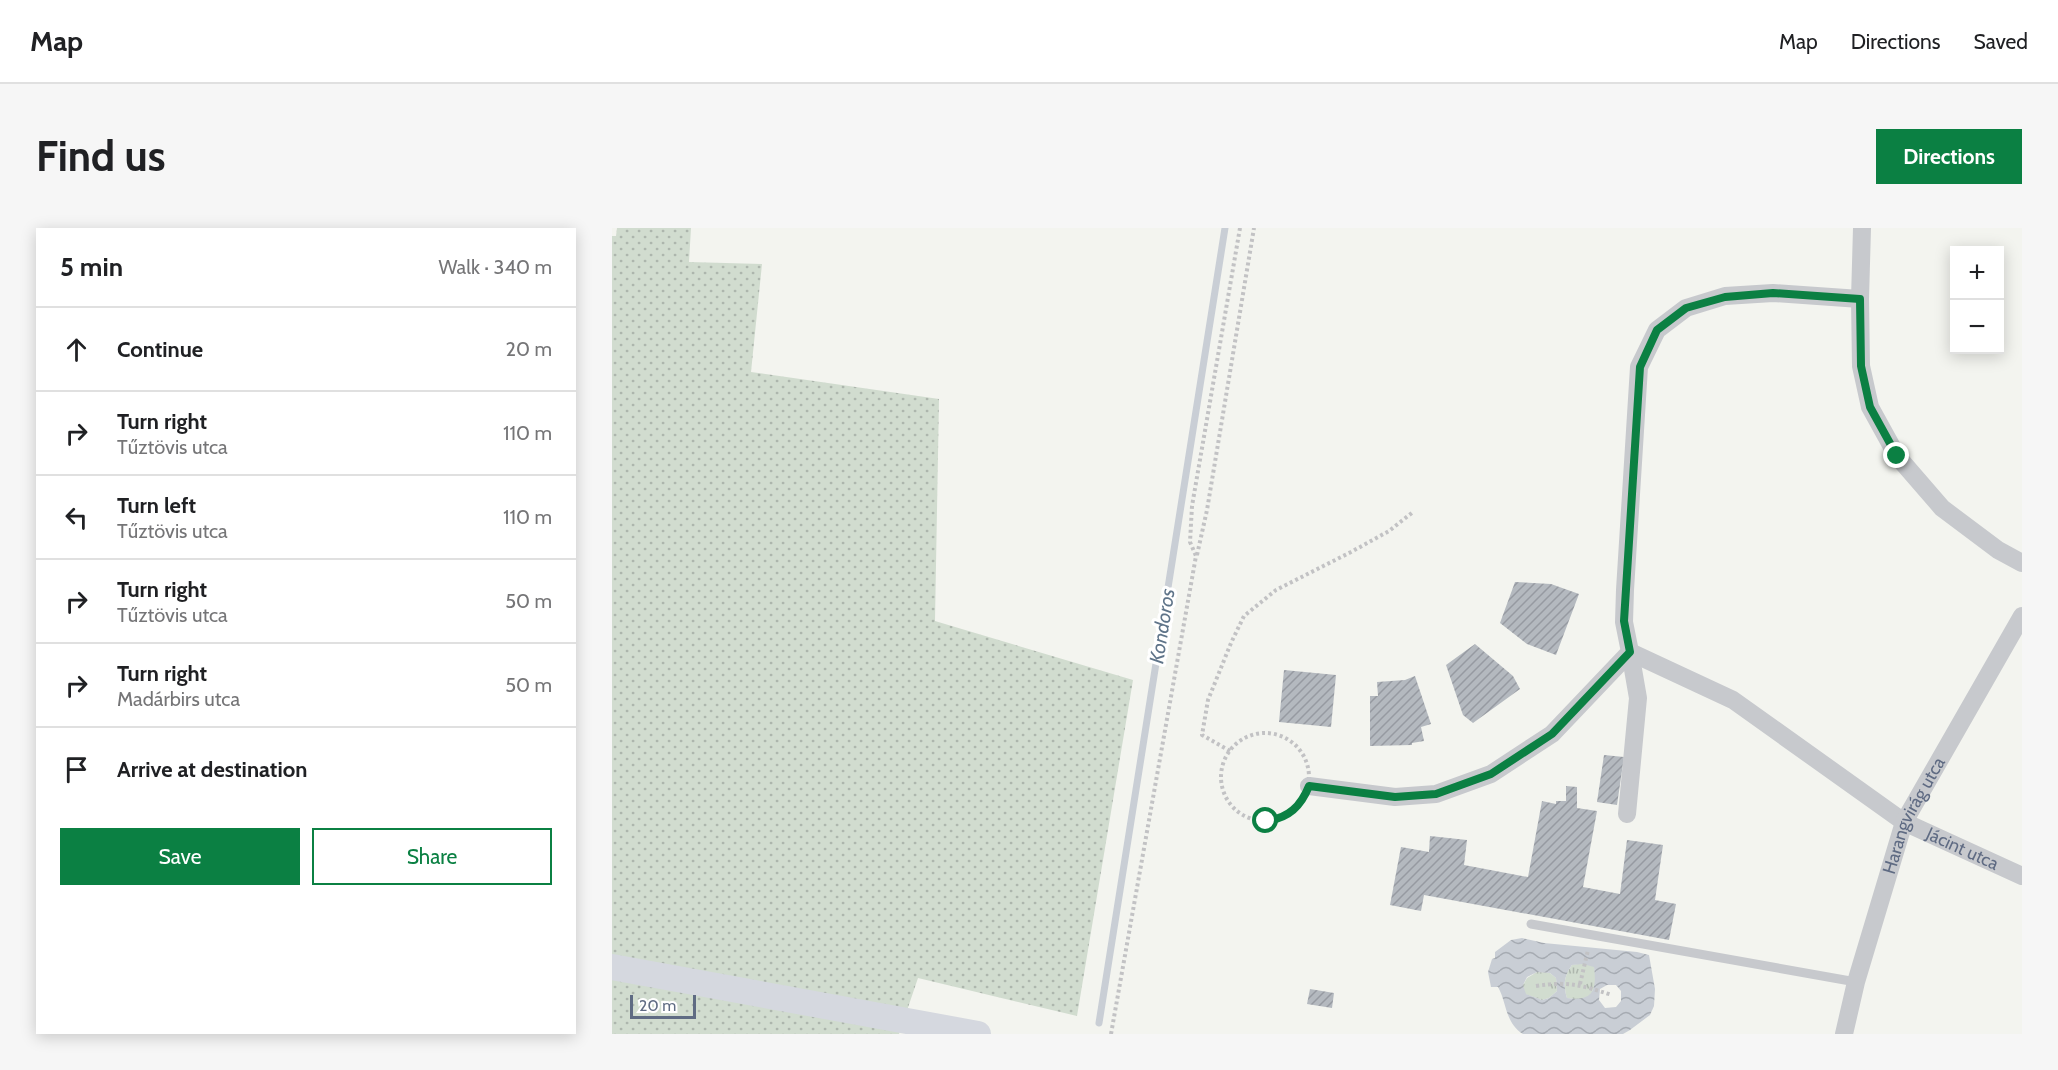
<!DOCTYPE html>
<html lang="en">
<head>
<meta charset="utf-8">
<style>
	body { margin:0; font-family:Cabin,sans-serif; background:#f6f6f6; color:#202124 }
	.controls { position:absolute; right:18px; top:18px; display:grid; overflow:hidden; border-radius:0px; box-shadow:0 3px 15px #0003 }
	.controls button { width:54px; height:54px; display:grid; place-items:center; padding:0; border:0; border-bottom:2px solid #e0e0e0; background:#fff; color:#202124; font:30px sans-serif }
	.scale { position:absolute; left:18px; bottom:15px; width:66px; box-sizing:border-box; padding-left:6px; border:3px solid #5f6b83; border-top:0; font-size:16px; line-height:21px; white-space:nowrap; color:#5f6b83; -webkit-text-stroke:4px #fff; paint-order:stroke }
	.stop { position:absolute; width:18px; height:18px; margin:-14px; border:4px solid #0b8043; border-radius:50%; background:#fff }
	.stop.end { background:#0b8043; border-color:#fff; box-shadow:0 2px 6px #0008 }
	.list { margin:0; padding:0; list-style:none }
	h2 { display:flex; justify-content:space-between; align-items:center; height:78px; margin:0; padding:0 24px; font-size:26px }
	h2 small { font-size:20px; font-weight:400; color:#757577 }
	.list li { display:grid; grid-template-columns:39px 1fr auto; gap:18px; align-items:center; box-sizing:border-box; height:84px; padding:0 24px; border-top:2px solid #e0e0e0 }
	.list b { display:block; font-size:22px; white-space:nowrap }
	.list p { margin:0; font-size:20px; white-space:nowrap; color:#757577 }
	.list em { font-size:20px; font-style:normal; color:#757577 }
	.actions { display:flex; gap:12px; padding:18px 24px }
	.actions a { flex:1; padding:14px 0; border:2px solid #0b8043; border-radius:0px; text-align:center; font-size:21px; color:#0b8043 }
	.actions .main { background:#0b8043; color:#fff }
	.icon { flex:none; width:33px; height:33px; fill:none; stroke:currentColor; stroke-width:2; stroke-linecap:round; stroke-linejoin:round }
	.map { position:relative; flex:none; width:1410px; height:806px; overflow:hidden; border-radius:0px }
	header { display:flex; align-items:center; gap:36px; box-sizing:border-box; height:84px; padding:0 30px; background:#fff; border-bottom:2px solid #e0e0e0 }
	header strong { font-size:28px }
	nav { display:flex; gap:33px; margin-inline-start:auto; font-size:21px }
	.intro { display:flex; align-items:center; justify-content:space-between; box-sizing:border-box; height:144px; padding:0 36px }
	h1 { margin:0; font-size:42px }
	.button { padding:15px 27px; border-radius:0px; background:#0b8043; color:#fff; font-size:21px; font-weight:700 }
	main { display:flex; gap:36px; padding:0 36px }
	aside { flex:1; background:#fff; border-radius:0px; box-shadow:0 3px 15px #0003 }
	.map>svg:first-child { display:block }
</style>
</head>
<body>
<header>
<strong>Map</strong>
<nav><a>Map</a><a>Directions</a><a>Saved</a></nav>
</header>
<div class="intro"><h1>Find us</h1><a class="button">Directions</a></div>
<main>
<aside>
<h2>5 min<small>Walk · 340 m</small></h2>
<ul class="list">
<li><svg class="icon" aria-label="ahead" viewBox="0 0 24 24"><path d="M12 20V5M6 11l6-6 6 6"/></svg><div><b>Continue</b></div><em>20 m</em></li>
<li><svg class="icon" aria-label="right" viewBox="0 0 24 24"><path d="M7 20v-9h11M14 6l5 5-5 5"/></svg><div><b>Turn right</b><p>Tűztövis utca</p></div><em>110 m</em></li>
<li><svg class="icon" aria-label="left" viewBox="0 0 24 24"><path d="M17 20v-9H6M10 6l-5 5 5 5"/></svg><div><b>Turn left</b><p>Tűztövis utca</p></div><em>110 m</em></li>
<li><svg class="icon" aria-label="right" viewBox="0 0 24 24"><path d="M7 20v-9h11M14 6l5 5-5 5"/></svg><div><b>Turn right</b><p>Tűztövis utca</p></div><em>50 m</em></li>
<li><svg class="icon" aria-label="right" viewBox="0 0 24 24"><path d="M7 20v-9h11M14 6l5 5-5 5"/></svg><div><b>Turn right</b><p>Madárbirs utca</p></div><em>50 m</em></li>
<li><svg class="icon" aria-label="arrive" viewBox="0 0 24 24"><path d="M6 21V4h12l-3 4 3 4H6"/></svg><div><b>Arrive at destination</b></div></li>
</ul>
<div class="actions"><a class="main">Save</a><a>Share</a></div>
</aside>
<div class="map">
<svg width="1410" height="806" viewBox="0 0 1410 806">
	<defs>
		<pattern id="grass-dots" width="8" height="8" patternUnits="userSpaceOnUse" patternTransform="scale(1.5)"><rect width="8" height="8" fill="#d1dccf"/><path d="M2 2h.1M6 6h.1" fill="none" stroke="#adb6ad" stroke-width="1.8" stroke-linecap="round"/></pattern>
		<pattern id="park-tufts" width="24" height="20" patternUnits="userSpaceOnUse" patternTransform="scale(1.5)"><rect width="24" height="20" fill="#d1dccf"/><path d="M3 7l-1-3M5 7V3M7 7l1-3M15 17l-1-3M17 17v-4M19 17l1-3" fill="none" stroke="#adb6ad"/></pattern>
		<pattern id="water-waves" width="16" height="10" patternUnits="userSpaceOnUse" patternTransform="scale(1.5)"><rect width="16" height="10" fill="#c9ced5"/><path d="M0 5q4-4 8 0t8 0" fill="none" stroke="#a6abb2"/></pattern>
		<pattern id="building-hatch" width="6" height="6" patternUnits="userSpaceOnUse" patternTransform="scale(1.5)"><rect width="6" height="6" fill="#b4b9bf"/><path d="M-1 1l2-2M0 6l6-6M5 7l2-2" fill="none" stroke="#969aa1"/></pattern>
	</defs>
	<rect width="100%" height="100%" fill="#f3f4ef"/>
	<path fill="url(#grass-dots)" d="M5,0H79L77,34L150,36L139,144L327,171L323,393L521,452L465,788L306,750L287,806H0V8H4Z"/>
	<path fill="url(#park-tufts)" d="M971,735L982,738L984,754L979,767L969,772L955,770C951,757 952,748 960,737Z
		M925,744L938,745L944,750L945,763L937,770L930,772L913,766L911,757L915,750Z"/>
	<path fill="url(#water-waves)" fill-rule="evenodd" d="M910,710L932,715L1025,724L1037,727L1043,761L1042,778L1038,787L1018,802L1011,806H911C893,795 895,775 886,759H879L876,744L880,731L883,730V724L899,712ZM971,736L982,739C985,762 981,774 955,770C951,757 952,748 960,737ZM925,744L938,745L944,750L945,763L937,770L930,772L914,766L911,757L915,749ZM995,757H1004L1009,763V773L1004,779L993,780L987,772L988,761Z"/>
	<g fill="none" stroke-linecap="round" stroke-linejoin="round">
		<path stroke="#c9ced5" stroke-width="7" d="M487,795L613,0"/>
	</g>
	<path fill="url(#building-hatch)" d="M903,354L939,356L967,366L944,427L915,416L888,395Z
		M863,416L901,448L908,461L861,495L851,487L834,437Z
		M672,442L724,447L719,499L667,494Z
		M803,448L819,496L809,499L812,513L800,515V517L758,518V468H766L765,454L793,452Z
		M992,527L1012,529L1005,577L985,574Z
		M954,558L965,559V580L985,583L971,659L1008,666L1015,612L1051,617L1043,672L1064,676L1057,712L812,667L809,683L778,677L789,619L817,624L818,608L855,612L852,637L916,649L930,573L944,576V573H954Z
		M698,761L722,765L720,780L695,776Z"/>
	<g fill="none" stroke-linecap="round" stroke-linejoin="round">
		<path stroke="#c2c2c4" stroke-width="4" stroke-dasharray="3 3" stroke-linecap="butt" d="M585,327L595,282L642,0
			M609 549a44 44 0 1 1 88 0a44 44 0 1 1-88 0Z
			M618,523L590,507L596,472L619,415L632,388L664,362L739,324L777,303L801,284
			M968,756L976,722
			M924,758C957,753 968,757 1000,767
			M499,806L584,328L578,314L580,278L628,0"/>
		<path stroke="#c7c9cd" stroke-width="9" d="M919,696L1244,754"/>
		<g stroke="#c7c9cd" stroke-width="18">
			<path d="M1250,0L1248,71L1249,138L1258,179L1285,228L1330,280L1386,322L1410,335"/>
			<path id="s1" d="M1018,424L1121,472L1292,594L1410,648"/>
			<path d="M697,558L783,569L824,566L879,546L940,506L1018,424L1012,394L1013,362L1027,139L1045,102L1074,80L1113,68L1161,65L1248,71"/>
			<path d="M1015,586L1026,470L1018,424"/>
			<path id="s2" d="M1232,806L1244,754L1292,594L1410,388"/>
		</g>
		<path stroke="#d5d8df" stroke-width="26" d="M0,739L366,806"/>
	</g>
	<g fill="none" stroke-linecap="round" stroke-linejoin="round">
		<path stroke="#0b8043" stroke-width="8" d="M654,593C677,590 689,578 697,558L783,569L824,566L879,546L940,506L1018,424L1012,393L1028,139L1045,102L1074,80L1113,69L1161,65L1248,71L1249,138L1258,179L1285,228"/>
	</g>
	<g text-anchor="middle" stroke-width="6" stroke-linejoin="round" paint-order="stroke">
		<g font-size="18" fill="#5f6b83" stroke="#fff">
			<text dy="6" stroke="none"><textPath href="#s2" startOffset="230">Harangvirág utca</textPath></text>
			<text dy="6" stroke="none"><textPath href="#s1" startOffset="388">Jácint utca</textPath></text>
		</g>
		<g font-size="20" font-style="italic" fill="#5f7489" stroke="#fff">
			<text transform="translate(550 398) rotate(-81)" y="7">Kondoros</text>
		</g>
	</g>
</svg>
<div class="controls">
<button>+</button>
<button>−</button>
</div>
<div class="scale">20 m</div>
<div class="stop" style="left:654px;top:593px"></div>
<div class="stop end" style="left:1285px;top:228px"></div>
</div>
</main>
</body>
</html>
